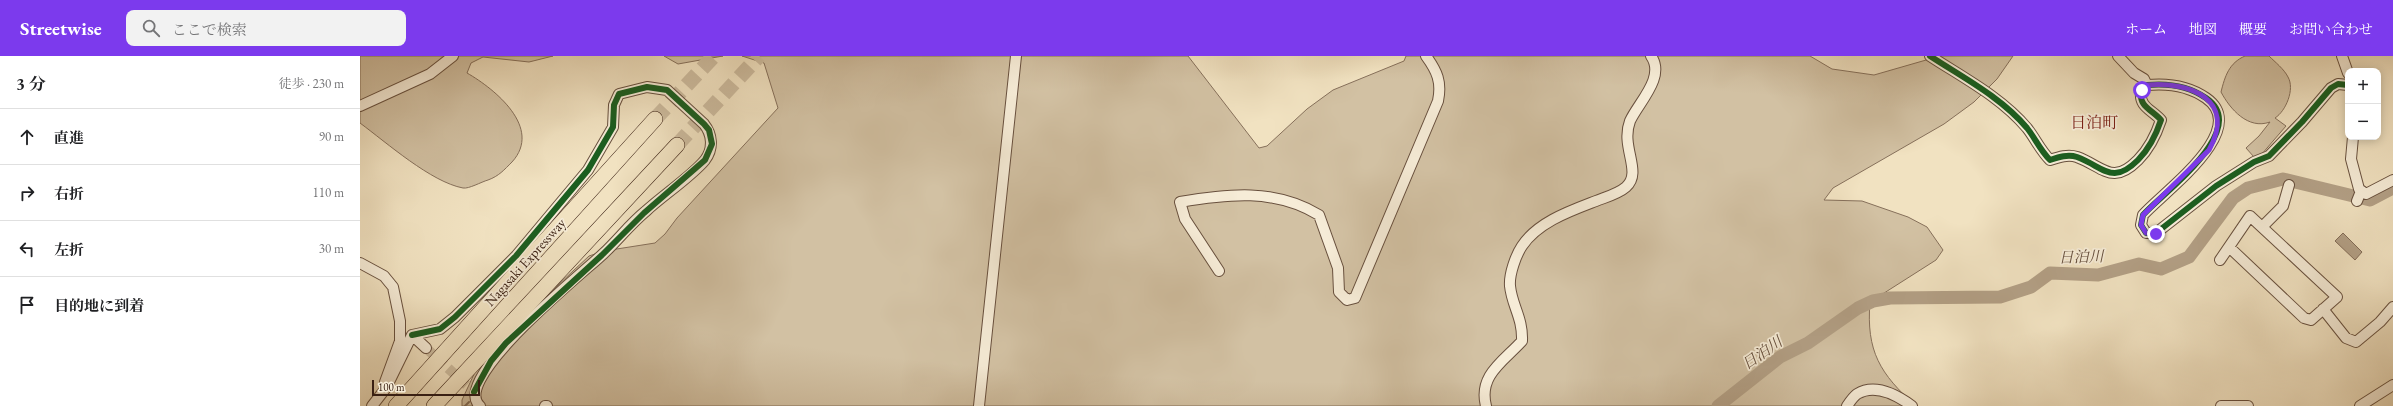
<!DOCTYPE html>
<html lang="ja">
<head>
<meta charset="utf-8">
<style>
	body { margin:0; font-family:"EB Garamond","Noto Serif JP",serif; background:#f2f2f2; color:#202124 }
	.controls { position:absolute; right:12px; top:12px; display:grid; overflow:hidden; border-radius:8px; box-shadow:0 2px 10px #0003 }
	.controls button { width:36px; height:36px; display:grid; place-items:center; padding:0; border:0; border-bottom:1px solid #e0e0e0; background:#fff; color:#202124; font:20px sans-serif }
	.scale { position:absolute; left:12px; bottom:10px; width:108px; box-sizing:border-box; padding-left:4px; border:2px solid #3a2013; border-top:0; font-size:11px; line-height:14px; white-space:nowrap; color:#3a2013; -webkit-text-stroke:3px #f6ecd7; paint-order:stroke }
	.stop { position:absolute; width:12px; height:12px; margin:-9px; border:3px solid #7c3aed; border-radius:50%; background:#fff }
	.stop.end { background:#7c3aed; border-color:#fff; box-shadow:0 1px 4px #0008 }
	.list { margin:0; padding:0; list-style:none }
	h2 { display:flex; justify-content:space-between; align-items:center; height:52px; margin:0; padding:0 16px; font-size:17px }
	h2 small { font-size:13px; font-weight:400; color:#757577 }
	.list li { display:grid; grid-template-columns:26px 1fr auto; gap:12px; align-items:center; box-sizing:border-box; height:56px; padding:0 16px; border-top:1px solid #e0e0e0 }
	.list b { display:block; font-size:15px; white-space:nowrap }
	.list em { font-size:13px; font-style:normal; color:#757577 }
	.icon { flex:none; width:22px; height:22px; fill:none; stroke:currentColor; stroke-width:2; stroke-linecap:round; stroke-linejoin:round }
	.map { position:relative; flex:none; width:2033px; height:350px; overflow:hidden }
	header { display:flex; align-items:center; gap:24px; box-sizing:border-box; height:56px; padding:0 20px; background:#7c3aed; color:#fff }
	header strong { font-size:19px }
	nav { display:flex; gap:22px; margin-inline-start:auto; font-size:14px }
	.search { width:280px; height:36px; background:#f2f2f2; display:flex; align-items:center; gap:10px; box-sizing:border-box; padding:0 14px; border-radius:8px; color:#757577; font-size:15px }
	main { display:flex }
	aside { flex:1; background:#fff }
	.map>svg:first-child { display:block }
</style>
</head>
<body>
<header>
<strong>Streetwise</strong>
<div class="search"><svg class="icon" aria-label="search" viewBox="0 0 24 24"><circle cx="10" cy="10" r="6"/><path d="M15 15l6 6"/></svg>ここで検索</div>
<nav><a>ホーム</a><a>地図</a><a>概要</a><a>お問い合わせ</a></nav>
</header>
<main>
<aside>
<h2>3 分<small>徒歩 · 230 m</small></h2>
<ul class="list">
<li><svg class="icon" aria-label="ahead" viewBox="0 0 24 24"><path d="M12 20V5M6 11l6-6 6 6"/></svg><div><b>直進</b></div><em>90 m</em></li>
<li><svg class="icon" aria-label="right" viewBox="0 0 24 24"><path d="M7 20v-9h11M14 6l5 5-5 5"/></svg><div><b>右折</b></div><em>110 m</em></li>
<li><svg class="icon" aria-label="left" viewBox="0 0 24 24"><path d="M17 20v-9H6M10 6l-5 5 5 5"/></svg><div><b>左折</b></div><em>30 m</em></li>
<li><svg class="icon" aria-label="arrive" viewBox="0 0 24 24"><path d="M6 21V4h12l-3 4 3 4H6"/></svg><div><b>目的地に到着</b></div></li>
</ul>
</aside>
<div class="map">
<svg width="2033" height="350" viewBox="0 0 2033 350">
	<rect width="100%" height="100%" fill="#f1e2c1"/>
	<filter id="stains"><feTurbulence type="fractalNoise" baseFrequency=".005" numOctaves="4"/><feColorMatrix values="0 0 0 0 .2 0 0 0 0 .09 0 0 0 0 .02 0 0 0 .5 -.17"/></filter>
	<radialGradient id="worn" r=".72"><stop offset=".6" stop-color="#630" stop-opacity="0"/><stop offset="1" stop-color="#630" stop-opacity=".3"/></radialGradient>
	<path fill="#d2c1a3" stroke="#86705b" d="M0,0H193L169,6L123,1L111,7L107,17C135,33 183,72 152,106C144,114 139,120 128,124C121,126 109,133 103,132C71,126 27,87 0,67Z
		M304,0H363L318,8Z
		M382,0H828L899,92L907,90L947,53L973,34L1044,5L1046,0H1450L1472,13L1514,19L1580,0H1653L1637,23L1614,46L1584,68L1473,132L1464,144L1502,145L1548,161L1567,171L1583,194L1576,204L1510,246C1506,295 1520,318 1556,350H102V344L115,316L167,258L229,200L244,195L295,187L305,178L317,162L418,52L404,7Z
		M1885,0H1909C1915,6 1924,13 1928,21C1935,33 1926,55 1915,62L1926,70L1901,99L1894,101L1886,92L1899,80L1910,66C1888,74 1870,53 1861,36C1865,20 1869,7 1885,0Z"/>
	<path fill="#b3a086" stroke="#836d58" d="M1983,177L2002,196L1995,204L1975,185Z"/>
	<g fill="none" stroke-linecap="round" stroke-linejoin="round">
		<path stroke="#836d58" stroke-width="2" d="M105,350L109,346"/>
		<path stroke="#b3a086" stroke-width="13" d="M1358,350L1420,301L1448,287L1498,252L1513,245L1530,242L1640,241L1671,231L1690,217L1738,219L1779,208L1801,213L1829,201L1873,142L1888,132L1923,123L2010,144L2033,132"/>
		<path stroke="#ccbb9e" stroke-width="10" stroke-dasharray="10 5" stroke-linecap="butt" d="M66,292L114,336"/>
		<path stroke="#ccbb9e" stroke-width="15" stroke-dasharray="15 8" stroke-linecap="butt" d="M295,63L354,0
			M317,89L399,0"/>
		<g stroke="#68503e" stroke-width="12">
			<path id="minor" d="M1570,0C1602,21 1641,41 1667,72C1675,82 1680,94 1690,104C1699,101 1708,98 1717,101C1744,111 1752,130 1778,104C1789,93 1796,79 1801,64C1791,53 1779,51 1781,35L1787,29C1808,27 1829,30 1846,42C1892,74 1802,137 1783,159L1781,169L1786,177H1796L1856,130L1894,106L1909,100L1942,66L1971,32L1978,28L1988,29
				M1758,0L1774,17L1784,23L1787,30
				M1982,0L1988,17
				M0,50L70,18L93,0
				M1993,81L1991,103L1999,133L2006,138L2033,124
				M1997,145L2001,135
				M1902,171L1923,150L1929,129
				M1860,204L1890,160L1977,241L1951,264L1944,262L1869,191
				M0,207L24,220L33,231L40,265V285L25,326L26,332L52,279L66,292
				M859,215L825,163L820,146C867,138 915,132 959,159L978,212L979,236L987,244L995,242L1078,45C1082,26 1077,15 1066,0
				M1963,253L1986,282L1996,286L2020,266L2033,251
				M52,279L80,273L95,261L156,200L228,114L253,71L254,49L259,38L287,31L307,34L344,68C352,78 354,92 345,104C332,120 302,140 286,155C270,168 258,184 243,198C224,216 89,324 120,350
				M12,350L26,332
				M185,350H187
				M619,350L656,0
				M1126,350C1118,319 1144,305 1162,285C1163,262 1152,250 1150,230C1149,218 1156,199 1162,190C1178,166 1210,155 1236,145C1246,141 1258,138 1266,131C1283,116 1260,91 1270,65C1278,47 1306,21 1291,0
				M1487,350C1489,347 1493,341 1497,338C1515,327 1537,339 1552,350
				M1861,350H1888
				M2000,350L2033,329"/>
		</g>
		<g stroke="#3a2013" stroke-width="16">
			<path id="highway" d="M36,350L295,63
				M74,350L317,89"/>
		</g>
		<use href="#minor" stroke="#f6ecd7" stroke-width="10"/>
		<use href="#highway" stroke="#f1e2c1" stroke-width="15"/>
		<g stroke="#f6ecd7" stroke-width="8">
			<path id="cycleway" d="M1570,0C1602,21 1641,41 1667,72C1675,82 1680,94 1690,104C1699,101 1708,98 1717,101C1744,111 1752,130 1778,104C1789,93 1796,79 1801,64C1791,53 1779,51 1781,35L1787,29C1808,27 1829,30 1846,42C1892,74 1802,137 1783,159L1781,169L1786,177H1796L1856,130L1894,106L1909,100L1942,66L1971,32L1978,28L1988,29
				M52,279L80,273L95,261L156,200L228,114L253,71L254,49L259,38L287,31L307,34L344,68L349,74L352,88L345,104L284,157L242,199L146,287L131,305L114,336"/>
		</g>
		<use href="#cycleway" stroke="#1b5e20" stroke-width="6"/>
	</g>
	<g fill="none" stroke-linecap="round" stroke-linejoin="round">
		<path stroke="#7c3aed" stroke-width="5" d="M1782,34L1787,29C1830,25 1877,44 1849,94L1783,159L1781,169L1786,177L1796,178"/>
	</g>
	<g text-anchor="middle" stroke-width="3.5" stroke-linejoin="round" paint-order="stroke">
		<g font-size="14" fill="#3a2013" stroke="#f6ecd7">
			<text transform="translate(165 206) rotate(-48)" y="5">Nagasaki Expressway</text>
		</g>
		<g font-size="15" font-style="italic" fill="#644d3b" stroke="#f6ecd7">
			<text transform="translate(1721 201) rotate(-2)" y="5">日泊川</text>
			<text transform="translate(1402 297) rotate(-35)" y="5">日泊川</text>
		</g>
		<g font-size="16" fill="#7a1f14" stroke="#f6ecd7">
			<text x="1734" y="72">日泊町</text>
		</g>
	</g>
	<rect width="100%" height="100%" filter="url(#stains)"/>
	<rect width="100%" height="100%" fill="url(#worn)"/>
</svg>
<div class="controls">
<button>+</button>
<button>−</button>
</div>
<div class="scale">100 m</div>
<div class="stop" style="left:1782px;top:34px"></div>
<div class="stop end" style="left:1796px;top:178px"></div>
</div>
</main>
</body>
</html>
